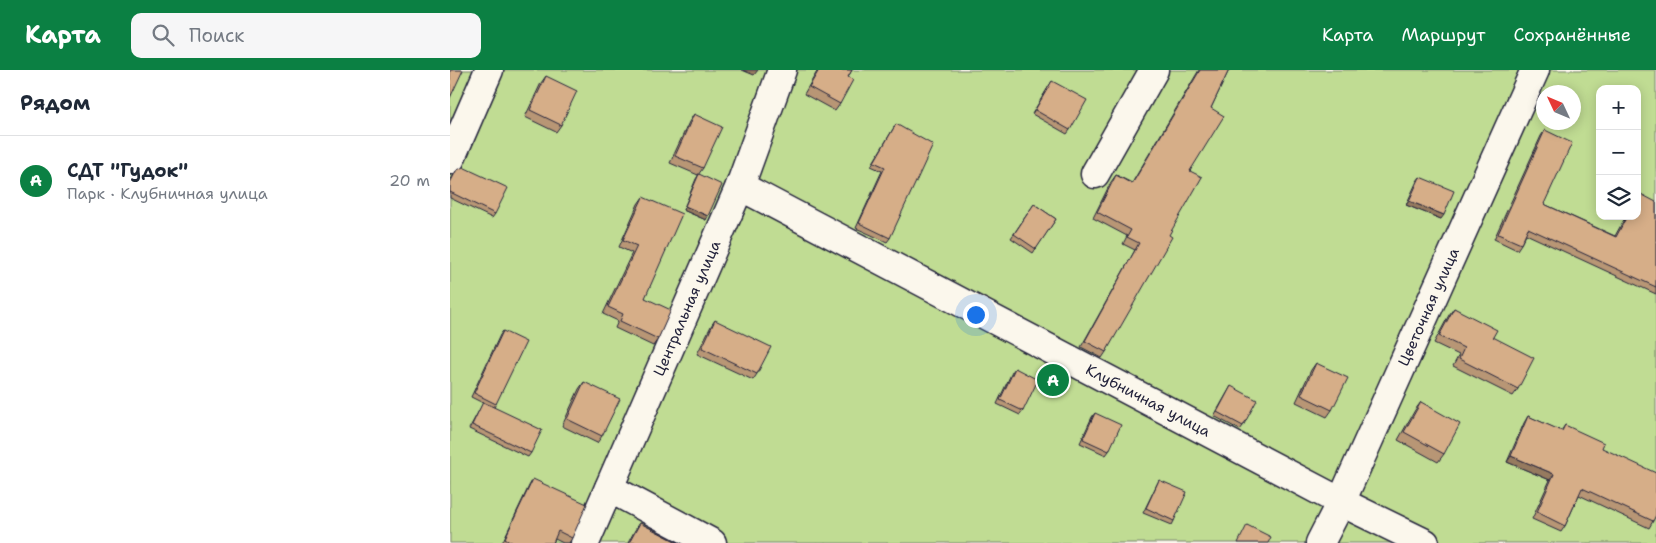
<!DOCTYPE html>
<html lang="ru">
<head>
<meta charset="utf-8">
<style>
	body { margin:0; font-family:"Shantell Sans",sans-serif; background:#f6f6f7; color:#1f2937 }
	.controls { position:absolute; right:15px; top:15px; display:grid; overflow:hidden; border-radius:10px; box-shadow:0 2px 12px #0003 }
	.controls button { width:45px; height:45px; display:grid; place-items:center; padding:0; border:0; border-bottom:1px solid #e0e1e3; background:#fff; color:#1f2937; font:25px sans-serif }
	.compass { position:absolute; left:1086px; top:15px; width:45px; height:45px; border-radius:50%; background:#fff; box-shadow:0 2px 12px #0003; rotate:314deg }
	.you { position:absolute; left:525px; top:244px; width:18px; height:18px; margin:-12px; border:4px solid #fff; border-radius:50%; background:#1a73e8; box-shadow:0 0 0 8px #1a73e833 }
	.badge { display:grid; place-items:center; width:32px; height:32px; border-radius:50%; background:#0b8043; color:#fff; font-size:16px; font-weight:700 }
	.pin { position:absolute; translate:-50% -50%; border:2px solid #fff; box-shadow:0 1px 5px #0006 }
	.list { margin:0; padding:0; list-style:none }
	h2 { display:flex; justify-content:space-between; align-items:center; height:65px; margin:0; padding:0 20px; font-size:21px }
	h2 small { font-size:16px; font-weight:400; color:#747a83 }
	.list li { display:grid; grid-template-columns:32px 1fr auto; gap:15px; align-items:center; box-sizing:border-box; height:90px; padding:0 20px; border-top:1px solid #e0e1e3 }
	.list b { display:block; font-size:19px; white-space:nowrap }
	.list p { margin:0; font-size:16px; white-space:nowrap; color:#747a83 }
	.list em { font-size:16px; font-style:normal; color:#747a83 }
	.icon { flex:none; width:28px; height:28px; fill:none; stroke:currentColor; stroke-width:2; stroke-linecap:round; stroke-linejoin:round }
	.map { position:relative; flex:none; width:1206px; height:473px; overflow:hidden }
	header { display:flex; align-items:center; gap:30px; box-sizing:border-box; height:70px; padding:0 25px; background:#0b8043; color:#fff }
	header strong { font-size:24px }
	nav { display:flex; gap:28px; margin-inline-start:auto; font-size:18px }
	.search { width:350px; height:45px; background:#f6f6f7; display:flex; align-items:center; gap:12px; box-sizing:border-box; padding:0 18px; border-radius:10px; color:#747a83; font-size:19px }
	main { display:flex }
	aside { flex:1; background:#fff }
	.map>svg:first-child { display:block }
</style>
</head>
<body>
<header>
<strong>Карта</strong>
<div class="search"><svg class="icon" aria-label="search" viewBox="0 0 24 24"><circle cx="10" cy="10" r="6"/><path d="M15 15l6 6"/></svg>Поиск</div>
<nav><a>Карта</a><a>Маршрут</a><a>Сохранённые</a></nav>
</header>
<main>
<aside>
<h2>Рядом<small></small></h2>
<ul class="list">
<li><span class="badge">A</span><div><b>СДТ &quot;Гудок&quot;</b><p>Парк · Клубничная улица</p></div><em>20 m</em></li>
</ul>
</aside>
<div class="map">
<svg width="1206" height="473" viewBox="0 0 1206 473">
	<rect width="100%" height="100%" fill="#fbf7ec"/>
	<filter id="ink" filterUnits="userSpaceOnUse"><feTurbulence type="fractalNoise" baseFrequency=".02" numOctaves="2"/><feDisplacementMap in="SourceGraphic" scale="10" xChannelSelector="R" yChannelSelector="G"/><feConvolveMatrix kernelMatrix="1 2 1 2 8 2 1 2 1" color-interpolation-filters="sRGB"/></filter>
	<g filter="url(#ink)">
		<path fill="#c0dc93" stroke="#717f67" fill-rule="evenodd" d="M0,0H1206V473H0ZM1150,19H1187V146H1150ZM1094,22H1124V52H1094Z"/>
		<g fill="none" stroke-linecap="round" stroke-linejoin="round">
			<g stroke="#22223b" stroke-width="31">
				<g id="minor">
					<path d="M0,90L39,0"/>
					<path d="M645,104L704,0"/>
					<path id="s1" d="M290,116L891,432L975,473"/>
					<path d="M159,418L262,473"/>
					<path id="s2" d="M135,473L290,116L332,0"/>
					<path id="s3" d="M870,473L891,432L1085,0"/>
				</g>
			</g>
			<use href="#minor" stroke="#fbf7ec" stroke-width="28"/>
		</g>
		<path fill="#b89675" stroke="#22223b" d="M368,0H402L398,7L390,34L385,41L354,24Z
			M749,0H779L761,38L740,101L656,282L652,288L631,277L685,180L673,174L677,166L643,148L661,112L666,105L682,113Z
			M96,6L111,55L106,62L75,47L91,13Z
			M602,11L620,60L617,64L582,44Z
			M244,44L253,98L248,105L220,93L239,52Z
			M446,54L440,168L437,172L406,158L432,101L421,96Z
			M1095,60L1094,134L1165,166L1176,146H1187L1206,132V224L1076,164L1071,174L1067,180L1044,169L1091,66Z
			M6,101L45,144L42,148L0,128V111Z
			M249,104L256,150L233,140L246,109Z
			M970,107L991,149L956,135L967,111Z
			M193,127L195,228L208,269L203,276L165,258L168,251L153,244L182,183L169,177L188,134Z
			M584,134L606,149L583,183L561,168Z
			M1004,238L1043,267L1068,319L1063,326L1003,296L1009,285L984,273L999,245Z
			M265,250L307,304L303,310L247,284L261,256Z
			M53,261L46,334L44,337L81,383L78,387L19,359L33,333L21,327L50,265Z
			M866,293L882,340L877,347L846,332L861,300Z
			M565,298L573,341L570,345L547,334L562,302Z
			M134,312L152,366L147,373L112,356L129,319Z
			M781,316L793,356L790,360L764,346Z
			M971,332L994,384L988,392L948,370L965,340Z
			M645,343L659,381L656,385L630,373L642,347Z
			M1078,346L1111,361L1115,355L1152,378L1203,451L1199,458L1129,425L1115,456L1111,462L1082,449L1100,410L1057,392L1074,353Z
			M83,409L122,468L119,473H113L105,469L103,473H52L79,416Z
			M709,410L724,451L722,455L693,443L707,414Z
			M190,453L229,473H178L185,460Z"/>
		<path fill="#967a5f" stroke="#22223b" d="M292,0H308L304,5Z
			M959,131L994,145L991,149L956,135Z
			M235,136L258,146L256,150L233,140Z
			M1061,386L1104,404L1100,410L1057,392Z"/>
		<path fill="#d6ae88" stroke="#22223b" d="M0,0H13L0,28Z
			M369,0H402L398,7L403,10L390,34L359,17Z
			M750,0H779L761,38L774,46L740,101L752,107L719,165L722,167L656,282L635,271L689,173L677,167L681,160L647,142L666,105L682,114Z
			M96,6L127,21L111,55L80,40Z
			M602,11L637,30L620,60L585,40Z
			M244,44L272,57L253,98L225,86Z
			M446,54L483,75L440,168L409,153L435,97L424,92Z
			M1095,60L1122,73L1094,134L1166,167L1177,146H1187V126L1189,123L1206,132V217L1078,158L1071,174L1048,164Z
			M13,97L58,118L45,144L0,122V113L6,101Z
			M249,104L272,115L258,146L235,136Z
			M970,107L1004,121L994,145L959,131Z
			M193,127L232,144L195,228L221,240L208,269L170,251L173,244L158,237L187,176L173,170Z
			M584,134L606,149L586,179L564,164Z
			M1004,238L1047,260L1043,267L1084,288L1068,319L1009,289L1014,278L989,266Z
			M265,250L321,277L307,304L252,278Z
			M53,261L76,272L46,334L24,323Z
			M866,293L898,308L882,340L851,325Z
			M565,298L588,310L573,341L550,330Z
			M134,312L170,329L152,366L117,349Z
			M781,316L807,330L793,356L767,342Z
			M33,332L92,360L81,383L22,355Z
			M971,332L1010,354L994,384L954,362Z
			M645,343L671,355L659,381L633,369Z
			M1078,346L1112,361L1115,355L1154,373L1152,378L1206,403V445L1203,451L1132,418L1115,456L1087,442L1104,404L1061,386Z
			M83,409L137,434L122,468L108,461L103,473H63L55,468Z
			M709,410L737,422L724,451L696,438Z
			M190,453L229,473H179Z
			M797,455L821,467L818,473H788Z"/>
	</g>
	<g text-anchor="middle" stroke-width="4" stroke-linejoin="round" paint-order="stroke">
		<g font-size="15" fill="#22223b" stroke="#fbf7ec">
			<text dy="5" stroke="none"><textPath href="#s3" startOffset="260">Цветочная улица</textPath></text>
			<text dy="5" stroke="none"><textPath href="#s2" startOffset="256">Центральная улица</textPath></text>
			<text dy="5" stroke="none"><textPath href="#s1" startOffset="461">Клубничная улица</textPath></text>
		</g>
	</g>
</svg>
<div class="controls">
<button>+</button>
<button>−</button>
<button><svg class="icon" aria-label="layers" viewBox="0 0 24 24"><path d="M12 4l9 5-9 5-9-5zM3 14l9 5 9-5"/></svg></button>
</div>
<svg class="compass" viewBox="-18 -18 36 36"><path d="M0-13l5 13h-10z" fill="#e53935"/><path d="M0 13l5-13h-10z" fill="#747a83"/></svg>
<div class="you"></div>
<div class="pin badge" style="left:603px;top:310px">A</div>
</div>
</main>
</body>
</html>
